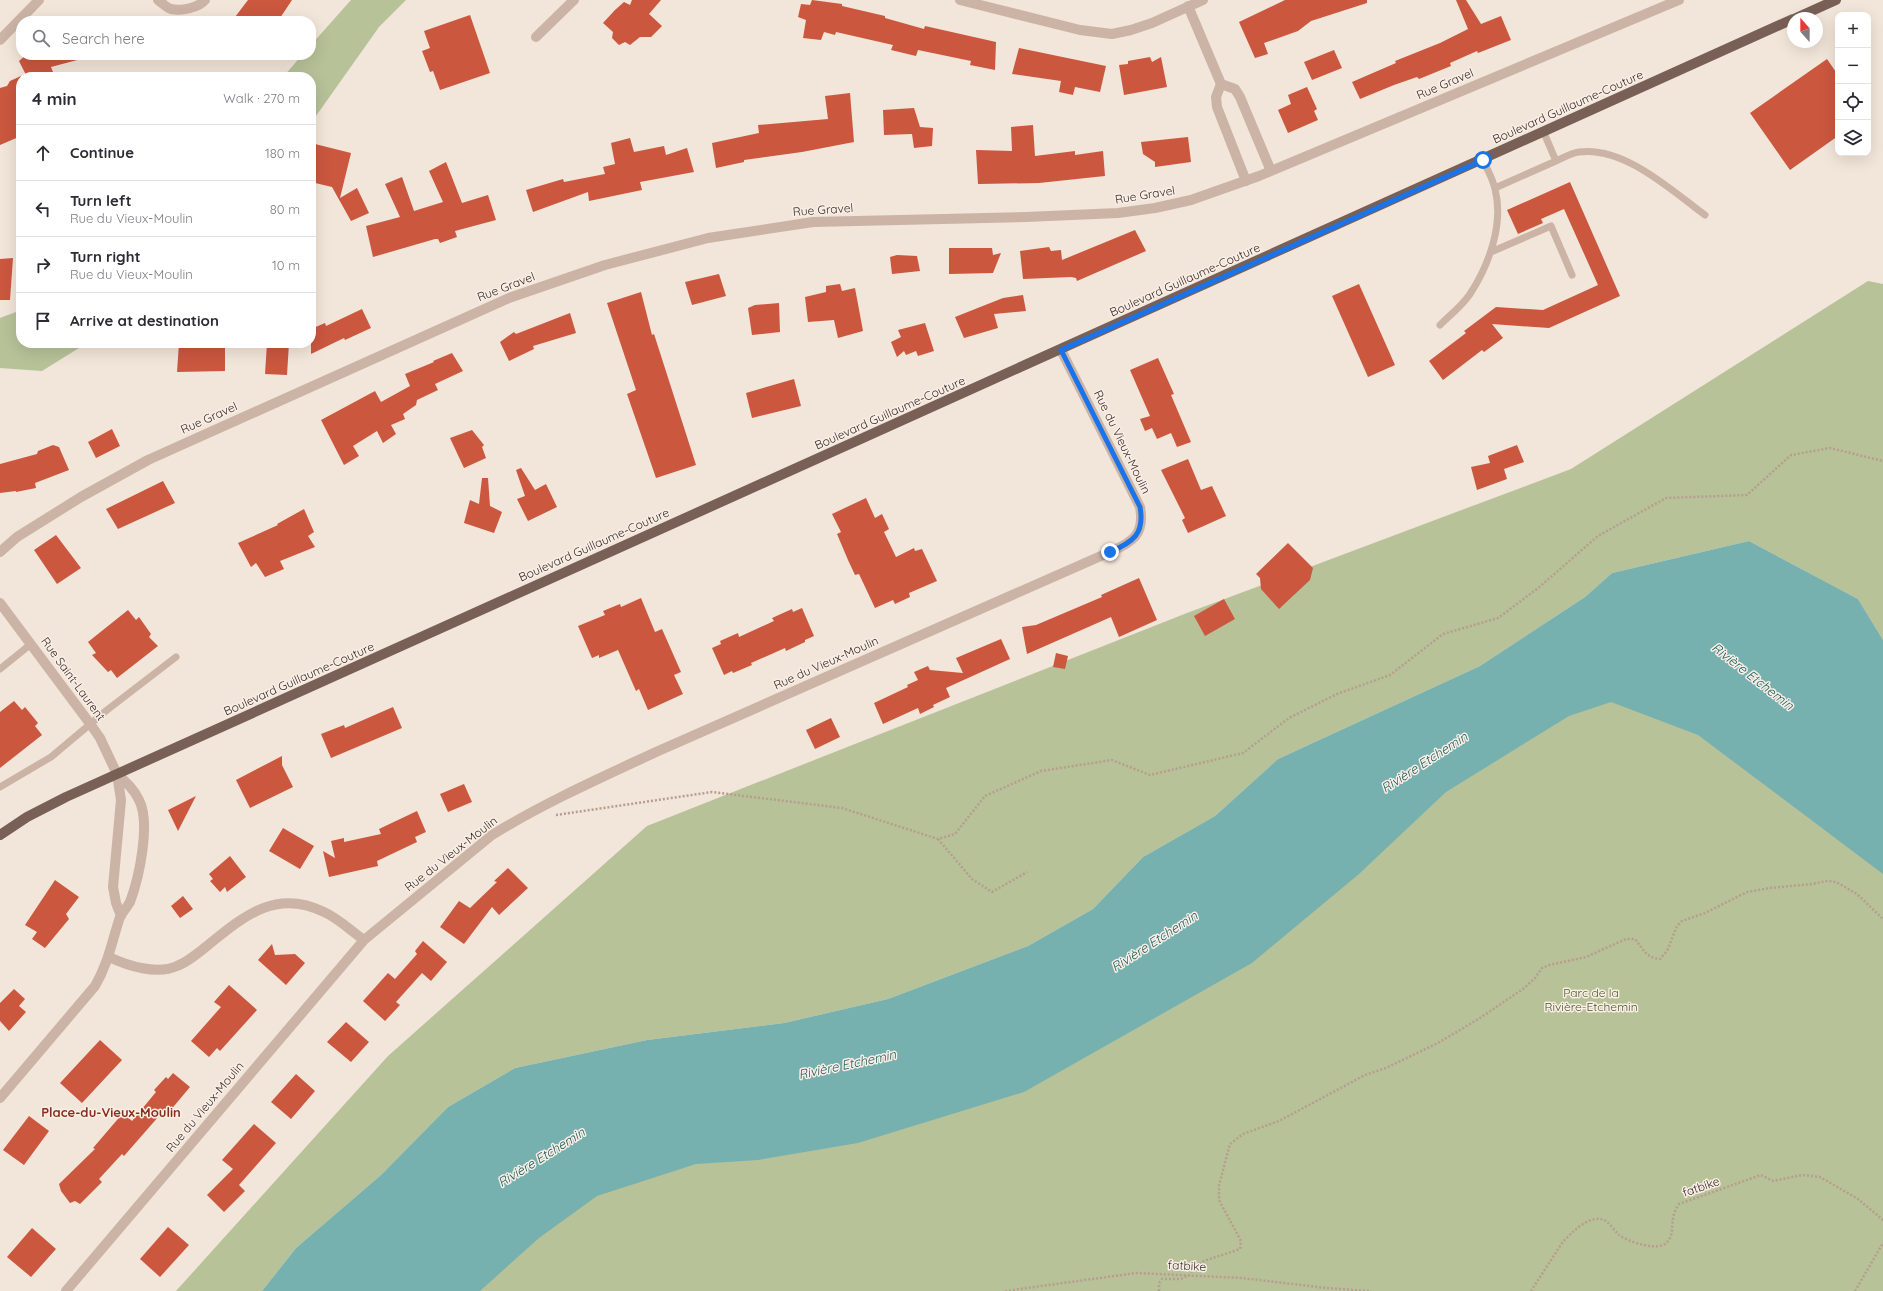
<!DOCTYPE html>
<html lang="en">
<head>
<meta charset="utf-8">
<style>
	body { margin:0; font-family:Quicksand,sans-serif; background:#f7f7f7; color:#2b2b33 }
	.controls { position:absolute; right:12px; top:12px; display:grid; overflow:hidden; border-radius:8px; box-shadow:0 4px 16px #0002 }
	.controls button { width:36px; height:36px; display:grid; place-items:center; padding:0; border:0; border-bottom:1px solid #e1e1e2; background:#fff; color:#2b2b33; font:20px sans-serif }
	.compass { position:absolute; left:1787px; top:12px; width:36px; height:36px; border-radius:50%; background:#fff; box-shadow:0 4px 16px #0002; rotate:339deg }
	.stop { position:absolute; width:12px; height:12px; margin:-9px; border:3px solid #1a73e8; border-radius:50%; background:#fff }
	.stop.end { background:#1a73e8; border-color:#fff; box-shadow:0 1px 4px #0008 }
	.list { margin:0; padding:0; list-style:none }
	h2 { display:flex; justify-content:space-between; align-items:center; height:52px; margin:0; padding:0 16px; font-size:17px }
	h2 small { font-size:13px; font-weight:400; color:#7c7c81 }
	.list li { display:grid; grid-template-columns:26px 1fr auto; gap:12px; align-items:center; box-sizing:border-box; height:56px; padding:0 16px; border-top:1px solid #e1e1e2 }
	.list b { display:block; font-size:15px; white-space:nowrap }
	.list p { margin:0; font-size:13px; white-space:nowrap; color:#7c7c81 }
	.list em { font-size:13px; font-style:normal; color:#7c7c81 }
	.icon { flex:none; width:22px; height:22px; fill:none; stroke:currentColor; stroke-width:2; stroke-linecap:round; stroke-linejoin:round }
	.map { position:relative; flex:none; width:1883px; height:1291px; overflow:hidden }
	.search { position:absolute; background:#fff; box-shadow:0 4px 16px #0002; left:16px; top:16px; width:300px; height:44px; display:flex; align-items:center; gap:10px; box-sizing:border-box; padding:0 14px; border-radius:16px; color:#7c7c81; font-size:15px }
	.panel { position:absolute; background:#fff; box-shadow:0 4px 16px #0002; left:16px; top:72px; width:300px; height:276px; border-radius:16px }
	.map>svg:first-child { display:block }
</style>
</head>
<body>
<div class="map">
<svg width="1883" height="1291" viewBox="0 0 1883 1291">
	<rect width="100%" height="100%" fill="#f2e5d9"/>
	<path fill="#b7c299" d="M351,0H406L379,27L311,123V77H283L302,55H311V45Z
		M1868,281L1883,284V640L1858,599L1749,541L1612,573L1585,597L1480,666L1278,759L1215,816L1143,857L1093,909L1028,946L888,999L784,1023L647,1040L515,1068L448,1107L381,1175L296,1248L262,1291H176L388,1056L647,826L1187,613L1571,469Z
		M21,310V343H87L42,371L0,368V318Z
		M1565,669L1883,779V1291H393L467,1204L1025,1026Z"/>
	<path fill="#77b1af" d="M1749,541L1858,599L1883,640V874L1698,735L1611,702L1569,716L1446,792L1359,874L1252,963L1024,1092L858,1143L758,1160L696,1164L597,1196L539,1238L480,1291H262L296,1248L381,1175L448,1107L515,1068L647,1040L784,1023L888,999L1028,946L1093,909L1143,857L1215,816L1278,759L1480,666L1585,597L1612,573Z"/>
	<path fill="#cb573f" d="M248,0H292L278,21H232Z
		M632,0H661L649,14L662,26L651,37H640L630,45L625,42L619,45L612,38L613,32L603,23L615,10L624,2L630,5Z
		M812,0L842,4V6L885,16V18L924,29L925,26L996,42L995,70L970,65L971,61L918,50L916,56L891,50L893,45L836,32L835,35L824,32L821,40L803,38L806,20L798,17L801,4L810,5Z
		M1285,0H1367V3L1311,21L1298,31L1264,43L1268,54L1255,58L1239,22Z
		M1456,0H1466L1481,24L1501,16L1511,40L1478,53L1477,51L1450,63L1451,66L1419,79L1417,77L1394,85L1360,99L1352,82L1396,63L1395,61L1440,43L1468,29Z
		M470,15L490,73L440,90L433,71L430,72L422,51L430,48L424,31Z
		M1019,48L1106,66L1100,92L1075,87L1073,95L1059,92L1061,81L1012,74Z
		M1334,50L1342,68L1312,80L1304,62Z
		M26,55H80L81,59L51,67L55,77H27L19,61Z
		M1150,57L1152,62L1161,57L1167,87L1124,95L1119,65L1128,64V61Z
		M1827,59L1838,75V136L1790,170L1750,113Z
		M21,76V136L0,145V88L7,86L10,81Z
		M1307,87L1317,109L1314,111L1318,120L1288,133L1278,110L1291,104L1288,95Z
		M850,93L854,142L802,152L744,160V162L716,168L712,143L759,133L758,125L828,119L825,96Z
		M914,108L920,127L933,128L932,146L914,148L912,134L884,135L883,110Z
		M1033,125L1035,156L1075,151V155L1103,151L1105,176L1039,183L978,184L976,150L1012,151L1011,127Z
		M1188,137L1191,162L1155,167V162L1143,154L1141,142Z
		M630,138L634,152L664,146L666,155L687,148L694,172L640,182L642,190L589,201L588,192L533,212L526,190L563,179L564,182L605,174L603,167L615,164L611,143Z
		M311,143L351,153L340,198L357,188L369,213L351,221L332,187L311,182Z
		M446,162L462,203L488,195L496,220L455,231L457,237L440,243L438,239H435L373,257L366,226L400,217L385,184L402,177L414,211L443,202L429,171Z
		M1570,182L1620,296L1549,328L1492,324L1503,338L1484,352L1482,350L1443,380L1429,361L1466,333L1464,331L1496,307L1543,310L1598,285L1564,209L1541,219L1543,223L1518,234L1507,210Z
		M1135,230L1146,251L1077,281L1076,278L1071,277L1023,279L1020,251L1049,247L1051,251L1061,250L1062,260Z
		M949,248H992L993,255L1001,253L993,273L949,274Z
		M897,255L917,256L920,271L892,274L890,257Z
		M13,258L10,300H0V259Z
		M719,274L726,296L692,305L685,282Z
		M840,284L842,291L855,288L863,331L838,338L834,320L808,322L805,297L826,292V286Z
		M1359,284L1395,365L1368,377L1332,296Z
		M641,292L652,335L654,334L696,465L656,478L627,394L636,390L607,303Z
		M1023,295L1026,311L994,314L998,328L964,338L955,317L1003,298Z
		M779,303L780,332L752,335L748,308L755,305Z
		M362,309L371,328L345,340L344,338L311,354V329L325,323L326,326Z
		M570,313L576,333L533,346L534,349L509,361L500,342L514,332L516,334Z
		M925,323L934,351L918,356L916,351L906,355L904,351L897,357L891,342L901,337L898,330Z
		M179,343H212L225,345V371L177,372Z
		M267,343H289L287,375L265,374Z
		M452,353L463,371L435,384L438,390L417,400L416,405L403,414L405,419L391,425L396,434L383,443L377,431L353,446L359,456L344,465L321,420L375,391L381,402L410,386L405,374L434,362L433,361Z
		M1158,358L1174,394L1171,395L1191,442L1177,447L1171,433L1157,439L1152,428L1145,431L1140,419L1150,416L1130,370Z
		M794,379L801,406L752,418L746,393Z
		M112,429L120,446L96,458L88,442Z
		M472,430L484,445L482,447L486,458L464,468L450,438Z
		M53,445L59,447L69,470L35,483L36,488L16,492V491L0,493V464L37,454L38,451Z
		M1517,445L1524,462L1504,469L1507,479L1477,490L1471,467L1490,463L1488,456Z
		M1188,459L1201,490L1212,486L1226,516L1188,533L1182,520L1185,518L1161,470Z
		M521,468L535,490L546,484L557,507L528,521L517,499L525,496L516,470Z
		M482,478H488L490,506L502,512L494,533L464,523L470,500L479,504Z
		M163,481L175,503L118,529L106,509Z
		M866,498L875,518L882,514L889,529L884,532L896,557L914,548L915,551L922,549L937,581L909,593L910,597L895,604L893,600L875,608L859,574L855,575L848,560L837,534L841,532L832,514Z
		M304,509L314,532L308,536L315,547L280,561L284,569L265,577L256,563L251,567L238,543L278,525L277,524Z
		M56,535L81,568L57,584L34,550Z
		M1288,543L1313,568L1310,580L1279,609L1261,589L1260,578L1256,574Z
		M1139,578L1157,620L1119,637L1111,617L1027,654L1022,627L1036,625L1102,597L1101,595Z
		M641,598L655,632L662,629L681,672L674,675L683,694L648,710L639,689L636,691L618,650L599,658V655L592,658L578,626L605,615L603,611L620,604L621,607Z
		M1224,599L1235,619L1205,636L1194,616Z
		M802,608L814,636L805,640V642L786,651L785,648L751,663L752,665L733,673L732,671L724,675L712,648L721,644L720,641L738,633L739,637L774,621L772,618L792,609L793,612Z
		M128,610L136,620L139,617L151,634L149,637L158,646L117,678L111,670L108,672L92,655L96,653L88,642Z
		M1001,639L1010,659L946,688L950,697L933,705L934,707L920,714L918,708L883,724L874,703L908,687L907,685L918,680L914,672L928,666L930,670L963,673L956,658Z
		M1056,653L1068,656L1065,669L1053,667Z
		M14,701L22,710L25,707L38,723L35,726L42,735L0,768V712Z
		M393,707L402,728L331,758L321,734L344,725L345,728Z
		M831,718L840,737L815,749L806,730Z
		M282,756V765L293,787L250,808L236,780Z
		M464,784L472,802L448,812L440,794Z
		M196,796L178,831L168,810Z
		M417,811L426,832L415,837L417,842L377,861L378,866L329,877L323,851L335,858L331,841L344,838V842L381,834L379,829Z
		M283,828L314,846L300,869L269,851Z
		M230,856L246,877L227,892L225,887L220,892L210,881L213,879L209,874Z
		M508,868L528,888L499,915L492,907L464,944L440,927L459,901L470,908L497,882L494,881Z
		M55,880L79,897L66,914L69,919L45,948L32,939L37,932L25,925Z
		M183,896L193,909L180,918L171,906Z
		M423,941L447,962L431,981L422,973L396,1002L400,1005L385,1021L363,1001L388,973L395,979L417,954L415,951Z
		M272,944L275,955L295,954L305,963L286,985L258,960Z
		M229,985L257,1010L220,1051L217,1048L209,1057L191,1041L221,1007L214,1002Z
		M14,989L25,999L19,1006L26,1012L9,1031L0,1021V1003Z
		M346,1022L369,1042L351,1062L327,1042Z
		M100,1040L122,1060L82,1103L60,1083Z
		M173,1073L190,1087L169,1112L167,1110L160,1118L159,1116L124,1156L122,1154L99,1179L102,1182L80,1204L75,1201L70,1203L61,1191L59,1184L95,1149L93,1148L123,1113L132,1121L156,1092L154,1090L166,1077L168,1079Z
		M296,1074L315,1091L291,1119L271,1102Z
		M29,1116L49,1131L24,1165L3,1150Z
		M254,1124L276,1143L239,1185L245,1191L224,1212L207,1195L233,1169L222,1160Z
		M168,1227L189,1245L160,1277L140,1259Z
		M32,1228L56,1249L31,1277L7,1257Z"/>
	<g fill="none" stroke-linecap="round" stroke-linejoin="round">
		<path stroke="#b79d8f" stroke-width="2.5" stroke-dasharray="2 2" stroke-linecap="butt" d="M556,815L712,792L842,808L938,839L955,834L985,796L1041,771L1112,760L1150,775L1243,753L1289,718L1337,694L1390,675L1443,634L1498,618L1537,589L1598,536L1666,498L1747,495L1791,455L1830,448L1883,461
			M938,839L972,879L992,892L1027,872
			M1005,1291L1136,1273L1242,1278L1326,1288L1369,1291
			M1159,1291V1283L1162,1279H1181L1189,1275L1196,1266L1204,1261L1240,1249L1241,1241L1219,1200V1185L1230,1144L1243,1134L1279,1121L1365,1075L1386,1068L1438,1043L1480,1018L1523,989L1535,978L1542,968L1549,965L1586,957L1626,939H1635C1643,949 1646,958 1660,959L1667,951L1677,926L1682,921L1705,913L1747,892L1770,888L1812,884L1827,881L1836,882L1857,894L1883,919
			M1531,1291L1562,1243C1571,1233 1591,1212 1606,1221C1611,1225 1615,1231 1619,1235C1629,1242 1660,1253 1668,1241C1676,1231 1668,1219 1679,1204L1761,1175L1773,1181L1802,1175L1820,1177L1858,1199L1883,1220
			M1855,1291L1883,1243"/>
		<path stroke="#cbb4a5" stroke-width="7" d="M1556,161C1563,158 1571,153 1579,152C1624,146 1671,190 1705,215
			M1495,188L1556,161L1544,133
			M1491,252L1551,226L1572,275
			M1440,325C1449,316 1462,306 1470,294C1489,265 1504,224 1495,189C1493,179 1487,169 1483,160
			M0,669L31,644
			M0,787L51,757L107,710L176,657"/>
		<path stroke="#cbb4a5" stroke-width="10" d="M158,0C162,3 167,8 171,9C182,11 198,8 205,0
			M960,0L1080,30L1112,34L1131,30L1152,23L1203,0
			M1188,6L1221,84
			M536,37L574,0
			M1221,84L1235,89L1240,97L1271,171
			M1221,84L1216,97L1217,107L1246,181
			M0,552L17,537L81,497L148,460L509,298L605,265L708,238L813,222L1026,217L1118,213L1155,208L1191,200L1259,176L1679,0
			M117,774L121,800L113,887L116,903L121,916
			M109,957C128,966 157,975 177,966C188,962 198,953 207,946C243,917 275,888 324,912C338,918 351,931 364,940
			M0,1098L95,986C108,964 112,941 120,917C123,912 127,907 130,902C139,878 151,823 139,800C134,789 126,782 117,774
			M66,1291L364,940L492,835C544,803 600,778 656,752L1110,552C1133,542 1145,534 1140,507L1061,350"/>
		<path stroke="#cbb4a5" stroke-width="10" d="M0,40L39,0
			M0,603L91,725L100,738L117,774"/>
		<path stroke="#796057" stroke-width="10" d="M1796,18L1836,0
			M0,835L27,817L66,797L1793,19"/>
	</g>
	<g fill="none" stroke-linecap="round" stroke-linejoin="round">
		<path stroke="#1a73e8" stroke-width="5" d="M1110,552C1133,542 1145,534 1140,507L1061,350L1483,160"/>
	</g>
	<g text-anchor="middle" stroke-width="3" stroke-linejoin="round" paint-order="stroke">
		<g font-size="12" fill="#362a27" stroke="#faefe6">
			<text transform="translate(1445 84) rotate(-23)" y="4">Rue Gravel</text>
			<text transform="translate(1568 107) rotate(-24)" y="4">Boulevard Guillaume-Couture</text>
			<text transform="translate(1145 195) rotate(-9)" y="4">Rue Gravel</text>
			<text transform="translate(823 210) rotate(-4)" y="4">Rue Gravel</text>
			<text transform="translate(1185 280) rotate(-24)" y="4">Boulevard Guillaume-Couture</text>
			<text transform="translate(506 287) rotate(-21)" y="4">Rue Gravel</text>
			<text transform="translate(890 413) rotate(-24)" y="4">Boulevard Guillaume-Couture</text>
			<text transform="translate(209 418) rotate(-24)" y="4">Rue Gravel</text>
			<text transform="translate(1122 442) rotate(64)" y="4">Rue du Vieux-Moulin</text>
			<text transform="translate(594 545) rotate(-24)" y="4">Boulevard Guillaume-Couture</text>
			<text transform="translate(826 663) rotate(-24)" y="4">Rue du Vieux-Moulin</text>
			<text transform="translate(73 679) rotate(54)" y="4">Rue Saint-Laurent</text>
			<text transform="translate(299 679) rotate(-24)" y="4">Boulevard Guillaume-Couture</text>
			<text transform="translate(451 854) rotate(-38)" y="4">Rue du Vieux-Moulin</text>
			<text transform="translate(205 1107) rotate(-50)" y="4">Rue du Vieux-Moulin</text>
			<text transform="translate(1701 1187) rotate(-19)" y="4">fatbike</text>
			<text transform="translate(1187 1266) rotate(3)" y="4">fatbike</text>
		</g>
		<g font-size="12" fill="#485629" stroke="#faefe6">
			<text x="1591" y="997">Parc de la<tspan x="1591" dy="14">Rivière-Etchemin</tspan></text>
		</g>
		<g font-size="13" font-style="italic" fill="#1a5959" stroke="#faefe6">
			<text transform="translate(1753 676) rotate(38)" y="5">Rivière Etchemin</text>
			<text transform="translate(1424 762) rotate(-33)" y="5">Rivière Etchemin</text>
			<text transform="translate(1154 941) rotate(-33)" y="5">Rivière Etchemin</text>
			<text transform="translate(847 1064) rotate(-12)" y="5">Rivière Etchemin</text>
			<text transform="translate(541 1157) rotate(-32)" y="5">Rivière Etchemin</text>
		</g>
		<g font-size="13" font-weight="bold" fill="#892e1c" stroke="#faefe6">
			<text x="111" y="1117">Place-du-Vieux-Moulin</text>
		</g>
	</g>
</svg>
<div class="controls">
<button>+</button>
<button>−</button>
<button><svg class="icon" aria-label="locate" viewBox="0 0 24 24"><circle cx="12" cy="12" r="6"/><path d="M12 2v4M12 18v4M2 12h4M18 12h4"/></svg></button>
<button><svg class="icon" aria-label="layers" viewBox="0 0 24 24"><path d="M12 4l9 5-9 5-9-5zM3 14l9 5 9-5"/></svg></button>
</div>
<svg class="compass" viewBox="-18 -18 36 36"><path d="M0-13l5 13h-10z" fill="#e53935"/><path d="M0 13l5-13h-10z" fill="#7c7c81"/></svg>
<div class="stop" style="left:1483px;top:160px"></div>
<div class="stop end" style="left:1110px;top:552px"></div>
<div class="search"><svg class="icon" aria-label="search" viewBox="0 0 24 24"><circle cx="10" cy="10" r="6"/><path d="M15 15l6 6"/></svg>Search here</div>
<section class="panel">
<h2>4 min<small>Walk · 270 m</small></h2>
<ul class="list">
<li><svg class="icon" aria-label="ahead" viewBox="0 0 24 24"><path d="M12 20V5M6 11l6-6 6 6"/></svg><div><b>Continue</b></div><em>180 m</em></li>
<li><svg class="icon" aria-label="left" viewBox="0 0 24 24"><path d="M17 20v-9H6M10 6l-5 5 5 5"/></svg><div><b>Turn left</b><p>Rue du Vieux-Moulin</p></div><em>80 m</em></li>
<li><svg class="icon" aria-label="right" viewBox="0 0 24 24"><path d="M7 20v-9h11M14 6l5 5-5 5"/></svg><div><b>Turn right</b><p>Rue du Vieux-Moulin</p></div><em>10 m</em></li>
<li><svg class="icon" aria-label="arrive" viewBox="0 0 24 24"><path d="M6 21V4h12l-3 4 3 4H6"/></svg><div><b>Arrive at destination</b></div></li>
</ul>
</section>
</div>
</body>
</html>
